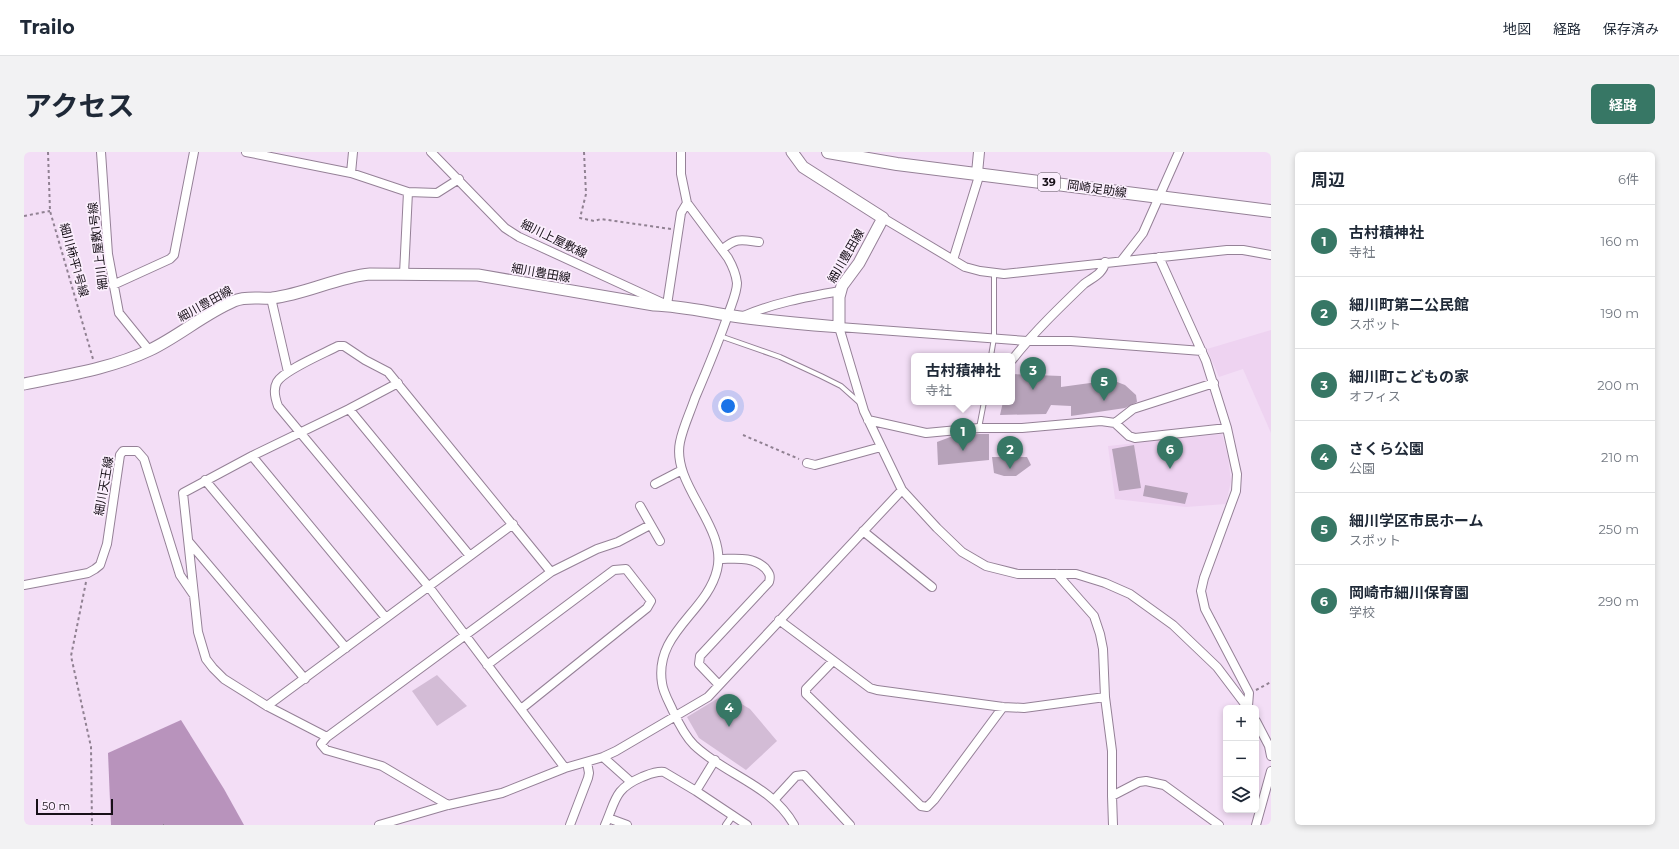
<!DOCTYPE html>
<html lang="ja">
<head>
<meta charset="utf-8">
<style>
	body { margin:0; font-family:Montserrat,"Noto Sans JP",sans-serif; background:#f2f2f3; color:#1f2937 }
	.controls { position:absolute; right:12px; bottom:12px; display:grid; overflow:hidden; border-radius:6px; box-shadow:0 2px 6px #0003 }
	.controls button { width:36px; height:36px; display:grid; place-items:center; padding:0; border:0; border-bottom:1px solid #e0e1e3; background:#fff; color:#1f2937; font:20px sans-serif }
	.scale { position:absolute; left:12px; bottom:10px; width:77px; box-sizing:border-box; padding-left:4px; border:2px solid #171018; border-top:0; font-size:11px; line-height:14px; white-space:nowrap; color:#171018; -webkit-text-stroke:3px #fbeefd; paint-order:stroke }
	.you { position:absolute; left:704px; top:254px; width:14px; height:14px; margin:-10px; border:3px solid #fff; border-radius:50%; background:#1a73e8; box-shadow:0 0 0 6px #1a73e833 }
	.badge { display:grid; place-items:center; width:26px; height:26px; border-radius:50%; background:#377765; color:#fff; font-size:13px; font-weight:700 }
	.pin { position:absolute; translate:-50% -33px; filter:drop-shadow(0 1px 2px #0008) }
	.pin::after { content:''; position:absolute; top:21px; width:14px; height:12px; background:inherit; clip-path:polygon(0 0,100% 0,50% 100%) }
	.popup { position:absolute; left:887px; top:201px; width:104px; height:52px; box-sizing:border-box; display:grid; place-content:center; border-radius:6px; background:#fff; filter:drop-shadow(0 1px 3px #0005); font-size:13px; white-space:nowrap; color:#747a83 }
	.popup b { font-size:15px; color:#1f2937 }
	.popup::after { content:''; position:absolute; left:50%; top:100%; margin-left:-8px; border:8px solid transparent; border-top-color:#fff }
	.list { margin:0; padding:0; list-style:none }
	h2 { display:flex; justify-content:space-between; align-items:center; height:52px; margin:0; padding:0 16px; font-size:17px }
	h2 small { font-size:13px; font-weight:400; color:#747a83 }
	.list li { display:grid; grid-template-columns:26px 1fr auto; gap:12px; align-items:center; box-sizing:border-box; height:72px; padding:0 16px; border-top:1px solid #e0e1e3 }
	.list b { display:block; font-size:15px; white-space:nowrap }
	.list p { margin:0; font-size:13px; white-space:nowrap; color:#747a83 }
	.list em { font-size:13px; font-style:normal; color:#747a83 }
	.icon { flex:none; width:22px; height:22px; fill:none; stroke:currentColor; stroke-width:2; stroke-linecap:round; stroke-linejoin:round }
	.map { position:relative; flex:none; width:1247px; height:673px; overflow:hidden; border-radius:6px }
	header { display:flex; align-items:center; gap:24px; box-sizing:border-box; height:56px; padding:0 20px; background:#fff; border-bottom:1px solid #e0e1e3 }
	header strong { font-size:19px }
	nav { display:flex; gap:22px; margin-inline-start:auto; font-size:14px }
	.intro { display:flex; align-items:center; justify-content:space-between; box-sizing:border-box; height:96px; padding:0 24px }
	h1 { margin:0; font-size:28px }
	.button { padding:10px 18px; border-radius:6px; background:#377765; color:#fff; font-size:14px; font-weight:700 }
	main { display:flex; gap:24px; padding:0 24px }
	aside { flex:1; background:#fff; border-radius:6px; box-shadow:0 2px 6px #0003 }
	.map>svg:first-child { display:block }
</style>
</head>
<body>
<header>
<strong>Trailo</strong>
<nav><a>地図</a><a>経路</a><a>保存済み</a></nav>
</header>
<div class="intro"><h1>アクセス</h1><a class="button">経路</a></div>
<main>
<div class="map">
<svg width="1247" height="673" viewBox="0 0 1247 673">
	<rect width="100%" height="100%" fill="#f3def6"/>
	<path fill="#eed3f1" d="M1247,178V281L1219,217L1195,225L1183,197Z
		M1198,282L1204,305L1207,329L1202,352L1162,355L1091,347L1084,294Z"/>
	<path fill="#d3bcd6" d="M413,523L443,554L413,574L388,539Z
		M701,542L726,557L753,589L722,618L675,586L663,565Z"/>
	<path fill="#b893bc" d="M157,568L200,637L220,673H87L84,601Z"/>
	<path fill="#b6a2b9" d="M988,222L1037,224V235L1088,228L1101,233L1112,243L1113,250L1101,256L1047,264V254L1027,253L1022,262L976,263L979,250H988Z
		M955,282H965V308L914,313L913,290L929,284Z
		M1110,293L1117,336L1095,339L1088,297Z
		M968,305H1003L1007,313L992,324H980L970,321Z
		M1121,333L1164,341L1161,352L1119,344Z"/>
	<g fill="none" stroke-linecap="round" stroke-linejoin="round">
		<g stroke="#958197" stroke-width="6">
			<path id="service" d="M696,184L756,205L797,224L817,234L836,251
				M967,204L970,186V121
				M955,276L960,250"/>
		</g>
		<g stroke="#958197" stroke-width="8">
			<path id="pedestrian" d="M702,673L709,663"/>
		</g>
		<g stroke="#958197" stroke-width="10">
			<path id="minor" d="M77,0L84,102L95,161L125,198
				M222,0L327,21L384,40L413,41L435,27
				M407,0L481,76L495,85L643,153L657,61L663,51
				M657,0V22L663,51L704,106C708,113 712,122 713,131C713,140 708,151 705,160C695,189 683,218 671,246C666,261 659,275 656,290C647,333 704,375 693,418C683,460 630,481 638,531C639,540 645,550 649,559C654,570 661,584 670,593C701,623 748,633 770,673
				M327,21L329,0
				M859,66L941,115L956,119L980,122L1203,98H1219L1247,103
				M698,98C712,85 718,88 735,90
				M1135,105L1182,209L1203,276L1213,322L1212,339L1180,426L1177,439L1181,457L1225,541L1224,554
				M929,108L956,21
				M1098,108L1119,81L1155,0
				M380,122L384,40
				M89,133L146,107L150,103L170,0
				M247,146L264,220
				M717,165C749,151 782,145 816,139
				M1178,199L1047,189H1003L815,175L840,259L878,338L913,376L938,400L962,414L994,422H1052L1081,431L1106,442L1149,473L1193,515L1224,556
				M988,208C1009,181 1035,156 1060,132C1068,126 1080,121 1081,110
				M325,257L446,404
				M844,268L902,281L955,276H998L1077,269L1091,271L1105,284L1111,286L1203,276
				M1091,271L1109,257L1190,231
				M228,304L362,466
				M783,311L791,313L857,295
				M181,328L322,496
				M631,332L658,318
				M616,354L636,389
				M839,379L908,435
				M165,390L281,527
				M527,420L364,220L341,208L320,194H314C301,201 260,218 253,230C249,237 251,246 254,254L405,435L541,616
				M1033,422L1070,464L1076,482L1079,497L1081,545L1088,599V644L1115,630L1122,629L1140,633L1195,673
				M0,433L64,421L71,417L76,413L83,392L96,303L99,299H113L120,307L156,423L169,442
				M755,468L846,536L853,538L979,555L1000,556L1081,545
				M809,509L782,537V542L897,654L903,655L910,648L979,555
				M463,513L590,418L602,417L627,449L623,456L497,557
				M695,533L675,512L676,504L745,430C747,423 745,421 741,416C728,404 712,407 695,407
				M243,554L489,372
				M1232,569L1245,594L1247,604
				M303,585L243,554L200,527L189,516L182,507L174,480L159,341L228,304L325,257L374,231
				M579,605L607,630
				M672,639L691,608
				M1088,644L1089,673
				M750,648L772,624L780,623L826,673
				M424,653L358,614L302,598L297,592L303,585L527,420L573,397L594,390L626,373
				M584,666L603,673
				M355,673L424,653L478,641L541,616L579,605L592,599L684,545L878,338
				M546,673L564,626L565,621L563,610
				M581,673C592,648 590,637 618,625C626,622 632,619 640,620L672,639L723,673
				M1232,673L1247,619"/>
		</g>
		<g stroke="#958197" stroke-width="12">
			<path id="tertiary" d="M953,21L955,0"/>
		</g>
		<g stroke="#958197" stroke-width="13">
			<path id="secondary" d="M0,232C43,223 86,217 126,198C155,184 180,162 210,149C222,144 235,147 248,146C282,142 313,125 346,122L454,123L630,153C657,154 683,160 709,164C744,169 780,172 815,175V145L818,134L835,111L859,66L779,15L768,0"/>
		</g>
		<g stroke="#958197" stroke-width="14">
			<path id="primary" d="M804,0L873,12L1247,59"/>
		</g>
		<path stroke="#908192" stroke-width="2" stroke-dasharray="3 3" stroke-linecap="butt" d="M24,0L26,59L69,207
			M560,0L562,42L556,66L570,69L577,67L647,77
			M0,64L26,59
			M719,283L775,307
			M62,430L47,504L67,595L68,673
			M1232,538L1247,530
			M139,673H140"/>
		<use href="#service" stroke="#fff" stroke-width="4"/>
		<use href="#pedestrian" stroke="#fff" stroke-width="6"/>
		<use href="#minor" stroke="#fff" stroke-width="8"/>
		<use href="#tertiary" stroke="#fff" stroke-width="10"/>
		<use href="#secondary" stroke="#fff" stroke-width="11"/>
		<use href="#primary" stroke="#fff" stroke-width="12"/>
	</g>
	<g text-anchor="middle" stroke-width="3.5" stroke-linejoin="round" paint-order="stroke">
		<rect fill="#fbeefd" stroke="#5b535d" stroke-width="1" x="1014" y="21" width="22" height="18" rx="3"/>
		<g font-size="11" font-weight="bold" fill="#171018">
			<text x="1025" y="34">39</text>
		</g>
		<g font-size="12" fill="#171018" stroke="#fbeefd">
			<text transform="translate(1073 37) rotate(8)" y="4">岡崎足助線</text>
			<text transform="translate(530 87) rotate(26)" y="4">細川上屋敷線</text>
			<text transform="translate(74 94) rotate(-97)" y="4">細川上屋敷1号線</text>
			<text transform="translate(822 104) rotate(-60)" y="4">細川豊田線</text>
			<text transform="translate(50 108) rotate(74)" y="4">細川柿平1号線</text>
			<text transform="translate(517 121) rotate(10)" y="4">細川豊田線</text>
			<text transform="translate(181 152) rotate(-29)" y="4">細川豊田線</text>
			<text transform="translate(80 334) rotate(-80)" y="4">細川天王線</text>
		</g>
	</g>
</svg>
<div class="controls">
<button>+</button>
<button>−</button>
<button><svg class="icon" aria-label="layers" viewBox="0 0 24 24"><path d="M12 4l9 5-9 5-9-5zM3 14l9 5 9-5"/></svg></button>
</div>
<div class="scale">50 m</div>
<div class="you"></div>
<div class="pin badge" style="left:939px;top:299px">1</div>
<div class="popup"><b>古村積神社</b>寺社</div>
<div class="pin badge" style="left:986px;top:317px">2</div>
<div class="pin badge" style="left:1009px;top:238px">3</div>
<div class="pin badge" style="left:705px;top:575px">4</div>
<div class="pin badge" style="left:1080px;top:249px">5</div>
<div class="pin badge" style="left:1146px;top:317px">6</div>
</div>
<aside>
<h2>周辺<small>6件</small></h2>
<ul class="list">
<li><span class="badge">1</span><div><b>古村積神社</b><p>寺社</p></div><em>160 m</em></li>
<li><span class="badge">2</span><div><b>細川町第二公民館</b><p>スポット</p></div><em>190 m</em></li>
<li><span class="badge">3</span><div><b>細川町こどもの家</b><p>オフィス</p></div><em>200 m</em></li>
<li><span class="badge">4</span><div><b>さくら公園</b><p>公園</p></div><em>210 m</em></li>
<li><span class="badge">5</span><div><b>細川学区市民ホーム</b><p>スポット</p></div><em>250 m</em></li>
<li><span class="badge">6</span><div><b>岡崎市細川保育園</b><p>学校</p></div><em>290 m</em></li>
</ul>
</aside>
</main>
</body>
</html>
